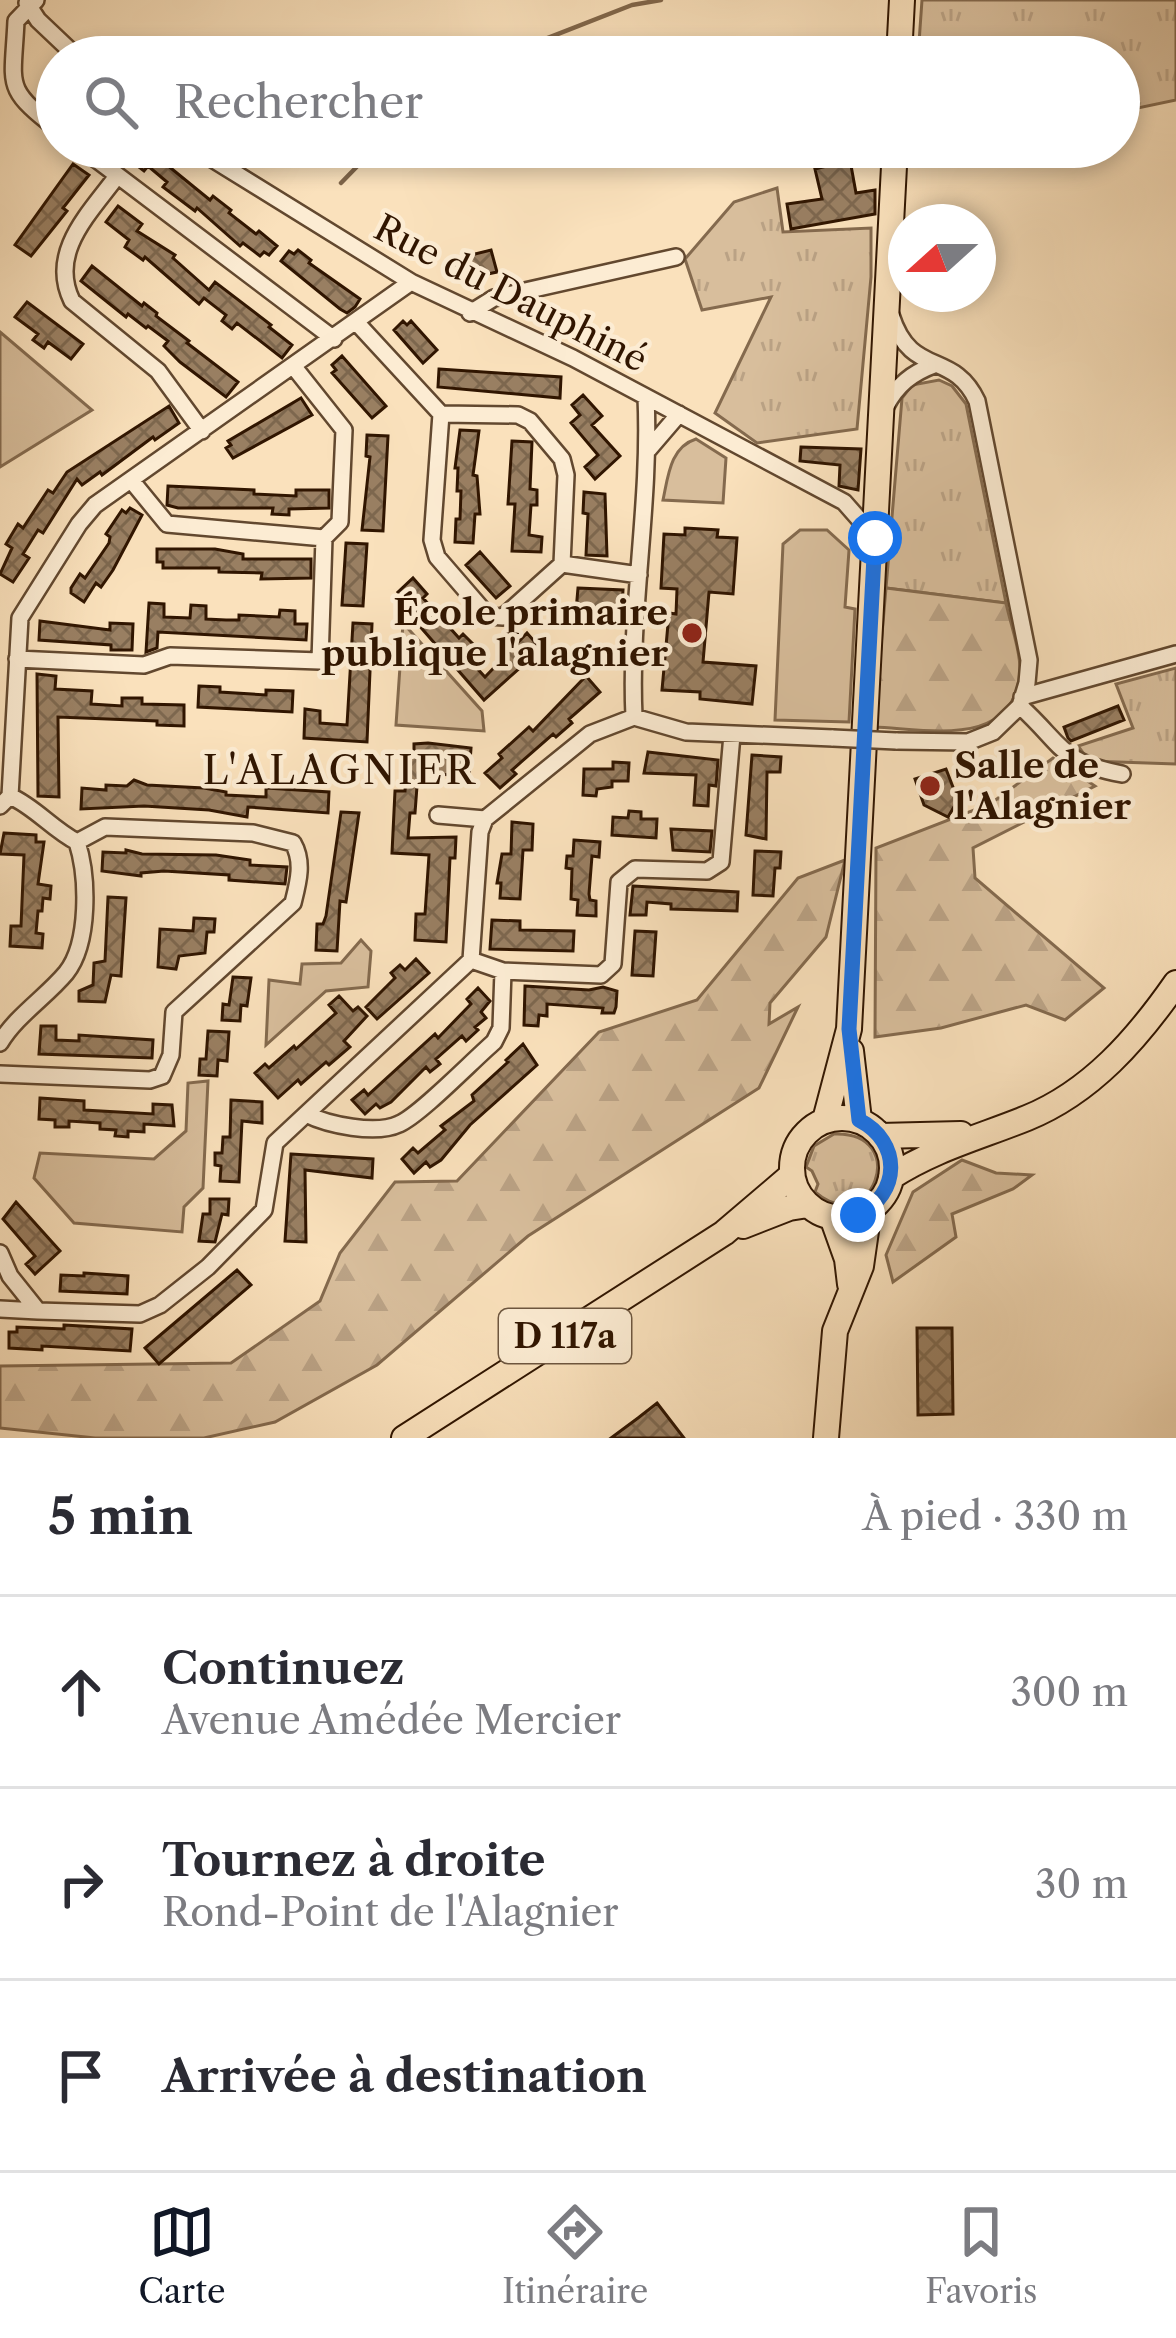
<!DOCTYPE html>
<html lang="fr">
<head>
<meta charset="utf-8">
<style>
	body { margin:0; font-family:"Libre Caslon Text",serif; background:#f2f2f3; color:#2b2b33 }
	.compass { position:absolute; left:888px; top:204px; width:108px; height:108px; border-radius:50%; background:#fff; box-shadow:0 6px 18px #0003; rotate:249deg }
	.stop { position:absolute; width:36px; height:36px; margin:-27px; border:9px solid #1a73e8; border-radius:50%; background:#fff }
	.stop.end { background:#1a73e8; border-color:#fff; box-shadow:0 3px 12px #0008 }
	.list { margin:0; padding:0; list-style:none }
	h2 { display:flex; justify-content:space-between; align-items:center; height:156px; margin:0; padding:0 48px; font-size:51px }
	h2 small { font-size:39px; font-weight:400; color:#7c7c81 }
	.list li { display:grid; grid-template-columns:78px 1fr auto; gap:36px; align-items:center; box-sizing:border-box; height:192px; padding:0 48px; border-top:3px solid #e1e1e2 }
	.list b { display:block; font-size:45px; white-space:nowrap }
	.list p { margin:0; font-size:39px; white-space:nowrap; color:#7c7c81 }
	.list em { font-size:39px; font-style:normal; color:#7c7c81 }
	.icon { flex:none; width:66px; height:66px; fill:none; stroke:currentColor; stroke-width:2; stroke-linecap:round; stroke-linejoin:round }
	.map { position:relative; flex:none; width:1176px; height:1438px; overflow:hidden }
	.search { position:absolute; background:#fff; box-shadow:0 6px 18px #0003; left:36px; right:36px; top:36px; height:132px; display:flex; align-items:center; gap:30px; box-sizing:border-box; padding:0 42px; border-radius:66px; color:#7c7c81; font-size:45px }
	.sheet { height:732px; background:#fff }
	nav { display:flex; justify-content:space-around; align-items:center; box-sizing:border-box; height:168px; border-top:3px solid #e1e1e2; background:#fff; font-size:33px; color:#7c7c81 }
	nav a { display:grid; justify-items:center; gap:6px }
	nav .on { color:#111827 }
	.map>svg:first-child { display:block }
</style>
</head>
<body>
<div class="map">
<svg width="1176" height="1438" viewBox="0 0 1176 1438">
	<defs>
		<pattern id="grass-tufts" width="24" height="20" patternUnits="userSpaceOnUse" patternTransform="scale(3)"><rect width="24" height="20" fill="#d8be9c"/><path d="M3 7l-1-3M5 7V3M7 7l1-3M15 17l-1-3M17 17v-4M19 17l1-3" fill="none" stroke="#baa285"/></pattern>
		<pattern id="forest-firs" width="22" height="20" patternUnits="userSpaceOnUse" patternTransform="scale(3)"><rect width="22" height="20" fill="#d8be9c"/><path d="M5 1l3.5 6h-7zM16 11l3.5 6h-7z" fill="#baa285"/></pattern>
		<pattern id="building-cross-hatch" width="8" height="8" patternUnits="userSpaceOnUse" patternTransform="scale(3)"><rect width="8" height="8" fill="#997f62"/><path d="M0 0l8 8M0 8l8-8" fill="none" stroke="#7d674e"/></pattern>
	</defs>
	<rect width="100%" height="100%" fill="#fae1bc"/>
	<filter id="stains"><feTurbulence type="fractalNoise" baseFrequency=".00167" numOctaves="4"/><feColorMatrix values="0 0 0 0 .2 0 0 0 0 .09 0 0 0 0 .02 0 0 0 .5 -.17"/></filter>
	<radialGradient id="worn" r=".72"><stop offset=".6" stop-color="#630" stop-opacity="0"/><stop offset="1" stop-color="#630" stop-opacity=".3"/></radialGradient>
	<path fill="url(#grass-tufts)" stroke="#846a4e" stroke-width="3" d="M922,0H1176V100L1119,112V57H918Z
		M777,188L783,232L871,228V277L857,429L757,443L715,413L771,297L702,310L685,259L734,202Z
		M939,380L952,386L966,404L1006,603L886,588L902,398L912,385Z
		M1176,668V764L1089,761L1078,746L1133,728L1116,684Z
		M834,1134C912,1131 872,1241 815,1192L818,1184L812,1171L806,1167L814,1146Z"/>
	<path fill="url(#forest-firs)" stroke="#846a4e" stroke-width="3" d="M886,588L1006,603C1010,623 1020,648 1020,669C1017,750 928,729 874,727Z
		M1053,758L1095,786L973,848L975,878L1104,988L1065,1020L1026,1005L941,1028L875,1037L876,848L990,804Z
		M845,860L826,937L770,1003L769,1024L798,1007L759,1088L528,1236L377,1365L275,1422L204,1438H95L0,1428V1366L231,1363L320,1301L340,1253L395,1182L457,1181L599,1032L697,1000L798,878Z
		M962,1160L996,1173L1032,1175L1013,1189L952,1214L956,1237L893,1282L886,1255L913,1192Z"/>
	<path fill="#d8be9c" stroke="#846a4e" stroke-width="3" d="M0,332L92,410L0,467Z
		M696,439L726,458L723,503L663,500C668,477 670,447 696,439Z
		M800,530H827L849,550L845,607L855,609L849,722L775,720L783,544Z
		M403,623L482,711L484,731L396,725Z
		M361,940L371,951L368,987L326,991L266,1045L269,980L300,984L302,964L341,963Z
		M208,1081L203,1188L184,1207L182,1232L74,1223L34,1178L40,1153L154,1159L186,1131L188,1083Z"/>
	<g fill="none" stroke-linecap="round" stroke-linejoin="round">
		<path stroke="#80664a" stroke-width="4.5" d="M499,57L632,5L661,0
			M341,183L376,147"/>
	</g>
	<path fill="url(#building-cross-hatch)" stroke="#301500" stroke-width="3" d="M113,147H145L210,200L213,196L231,210L229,213L256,234L259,231L277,246L269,255L264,252L260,256L243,243L240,246L197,208L195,211L163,187L167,182L148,166L144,171Z
		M850,160L856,193L875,190V214L791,229L787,204L822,199L815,169Z
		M73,164L89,175L63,208L67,211L31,256L15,245Z
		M118,206L142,224L137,231L175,255L173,258L209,290L215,282L271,325L269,327L292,345L282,358L237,323L232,329L222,321L226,315L204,298L199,304L145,257L143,260L125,247L129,240L106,222Z
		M298,250L311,260L309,263L360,299L355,307L347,313L340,309L281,261L289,251L294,254Z
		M491,250L497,272L459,280L455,259Z
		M92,266L142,306L144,303L157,313L156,316L189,341L187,343L238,382L226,397L180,362L164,346L168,341L148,326L146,328L128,314L126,317L81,281Z
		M27,302L83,344L71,359L48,342L44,348L33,340L38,334L15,317Z
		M403,321L407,325L411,321L437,350L423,363L394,330Z
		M342,356L386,406L372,418L332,373L336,370L332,365Z
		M439,369L561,377L560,398L438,387Z
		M583,395L602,416L592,425L620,456L595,479L585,467L598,455L571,423L580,415L572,405Z
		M301,398L312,415L233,458L226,448L231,445L228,441Z
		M169,406L179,423L155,440L153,437L102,475L100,472L82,485L77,479L43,533L38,530L23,554L29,558L13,582L0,574L12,548L6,544L18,524L23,528L48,490L53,493L67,472Z
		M460,430L479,431L473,475L477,476L480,514H475L473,543L455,542L456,519H460L461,491H457L458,468H455Z
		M367,435L388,436L383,531L362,530L370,457L366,456Z
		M512,441L532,442L530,489L537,490V505H531L529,535L542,537L541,552L512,551L515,504H508Z
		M801,447L861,449L858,490L839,486L840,465L800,461Z
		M168,486L254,490V494L296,496V490H329V508L289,509V515L272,514L273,508H178L167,505Z
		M584,492L605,494L607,556L586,555L588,514L583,513Z
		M130,508L142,515L113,570L101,587L96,583L84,602L71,593V588L80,574L85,578L109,543L110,537L106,534L122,510L126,513Z
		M685,528L718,530L717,537L737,538L733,594L709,592L703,662L756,666L752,704L700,699V692L662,690L669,613L676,614L677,589L661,588L664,534L685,535Z
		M346,543L367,544L363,606L342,605Z
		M157,549H215L243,554V559H311V578L261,579L262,573L219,572V568H163V562H157Z
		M480,552L510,586L496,598L466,565Z
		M413,578L427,594L423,598L459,638L463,634L474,645L464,654L485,677L527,633L541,649L484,700L417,623L421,619L398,592Z
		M578,588L623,590L622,608L576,611Z
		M149,603L164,604V617L190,618L191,605L206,606V619L226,620H239V615L279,617L280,610L295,611V624H307L306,640L158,632L157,648L146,652Z
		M40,621L110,630V623L133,624L132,650H111V645L39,640Z
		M353,623L372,624L367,742L304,738L305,709L320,711V723L347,725Z
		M37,674L56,676L55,689L92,691L91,704L122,706V698H142V704L184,705V726L157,725V721L58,717L59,797L38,796Z
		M586,676L600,692L569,719L572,723L556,737L553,734L512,770L516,774L500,788L485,773L502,758L499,754L529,727L533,731Z
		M199,686L220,687V692L266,695V690L293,691L292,712L198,707Z
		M1118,706L1124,720L1071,741L1068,738L1064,727Z
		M428,743L471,748L469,776L418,773L415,813H410L408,838L456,837L455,858H450L446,942L415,940L416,914H425L429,855L392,853L395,791H405L407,752H414V744Z
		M648,752L718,760L716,786L709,785L708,806L694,805L696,775L644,773Z
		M752,755L781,757L780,772H767L766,839L746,835Z
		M613,762L629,763L628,781H612V787L597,789L596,796L583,795L584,769H613Z
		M946,769L958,800L948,817L924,805L915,779Z
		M134,780L147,785L204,788L226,792V795L266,797V788L329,792L328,813L248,807L247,817L209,810L144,806L81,809L82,788L106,790V785L127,786Z
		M629,811L641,812V819H657L656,838L612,835L613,817L628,818Z
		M341,812L359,813L346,902L340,901L337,951L316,950L317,924H323L326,916Z
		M512,822L533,824L532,850H523L520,899L500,898L501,883H497L502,854H511Z
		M671,829L712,831L710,852L673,850Z
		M4,833L36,835V842H44L38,884L51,886L50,899L43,898L42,911H38L36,933L43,934L42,948L10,946L11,926H21L24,855L0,854Z
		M574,840L600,842L599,857L592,856L589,894L590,900L596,901V916L577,915L578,900L571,899L572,869L566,868L567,856H573Z
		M126,850L142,854L216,855L250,860V865L287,867L285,884L229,880V875L164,871L141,873V876L102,871L103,852L126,853Z
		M755,851L781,852L780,868H775L773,896L753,895Z
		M633,886L738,892L737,911L671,909V904L647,902L646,915H630Z
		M108,897L126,898L121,976L111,975L105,1002L79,1001V991L93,985L94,963L105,961Z
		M194,918L215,919L214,932H207L205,953L179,956L176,969L158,967L160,929L193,931Z
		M492,920L520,921V930L574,931L573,951L490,949Z
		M635,931L656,932L653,976L632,975Z
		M416,959L429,973L377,1019L366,1007L395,978L391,973L400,965L405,970Z
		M233,977L251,978L247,1006L241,1005L240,1021L222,1020L223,1004L229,1005Z
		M525,986L589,990L603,987L617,991L616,1007L614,1013H602L603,1008L547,1004V1016L539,1015L538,1026L524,1025Z
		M478,988L490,1001L481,1012L486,1018L475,1027L478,1030L466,1041L462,1036L436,1059L440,1064L430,1072L426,1067L391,1102L380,1108L376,1104L365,1114L352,1100L364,1090L368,1095L435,1034L438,1038L471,1004L467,999Z
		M339,996L353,1011L358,1007L367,1016L344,1041L350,1047L329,1065L326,1062L301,1084L298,1080L278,1098L255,1073L265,1064L269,1068L294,1046L296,1049L336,1013L329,1005Z
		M41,1026H56V1040L79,1041V1035L153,1040L152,1058L39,1054Z
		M208,1031L229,1032L227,1061L218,1060L217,1076L199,1075L200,1059H206Z
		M523,1044L537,1065L470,1125L441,1160L430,1167L426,1162L414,1173L402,1159L413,1148L418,1153L445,1130L441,1126L474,1101L472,1095L508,1062L506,1060Z
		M40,1098L84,1101V1110L153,1114V1104L172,1105L174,1126L144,1124V1132L128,1131V1137L115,1136L116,1130L100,1129V1123L69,1121V1127H55V1120L39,1119Z
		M231,1100L262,1102V1123L242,1121L239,1182L220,1181L221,1166L215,1165V1153H222L223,1137H230Z
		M291,1154L373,1159L372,1178L305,1170L306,1242L285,1241Z
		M210,1199H229L228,1215L222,1214L215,1242L199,1241L203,1214H210Z
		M16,1202L60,1251L35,1274L26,1264L35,1256L3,1219Z
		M237,1270L251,1285L159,1364L145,1348Z
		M84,1273L128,1276L127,1294L60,1291L61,1275L84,1276Z
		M64,1325L132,1329L130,1351L42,1346V1350L9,1348V1332H17V1327L64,1329Z
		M917,1328H952L953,1414L918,1415Z
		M657,1403L684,1438H611L638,1418Z"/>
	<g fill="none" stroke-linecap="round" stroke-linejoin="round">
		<g stroke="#62482f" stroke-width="20">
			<path id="street" d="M36,0L16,21C13,87 3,87 57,129
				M27,3L38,20L77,57
				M80,147L334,339
				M193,147L411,282L573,358L844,502L873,535
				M117,176C90,213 48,252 72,301L158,371L202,431
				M470,313L494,298L676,257
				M891,315C911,379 953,349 977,401L1029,660L1027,683L1020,706L993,732L968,742L896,741
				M357,323L441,414L518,415L530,421L562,459L566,475L562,564
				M646,397C651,504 629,610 634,717L686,732L833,738
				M886,406C897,385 912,373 934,365
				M441,414L432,540L437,557L488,616L503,617L562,564L639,575
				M649,449L679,414
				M131,480L167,524L324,538L340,522L344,430L294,367
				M17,659L144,665L170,656L320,661L324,538
				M1022,697L1176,654
				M1020,706C1064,746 1059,762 1122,774
				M0,806L10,796L20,618L79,524L95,505L411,282
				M438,815L485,819
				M471,960L503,971L601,975L613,964L619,882L635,869L707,871L721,862L732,735
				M0,1043C16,1016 46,997 66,973C90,943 88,876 77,842C52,829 35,807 10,796
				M0,1074L150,1080L162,1076L171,1055L174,1012L293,903C298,883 304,862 293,843L253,833L105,827L77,842
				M306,1114C328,1125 376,1135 399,1124C420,1115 473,1060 494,1042L501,1028L503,971
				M0,1253L10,1276L38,1311L140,1314L160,1305L208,1267L264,1210L275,1143L471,960L480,832L485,819L590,734L634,717
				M0,1309L38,1311"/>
		</g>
		<g stroke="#301500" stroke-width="28">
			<path id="primary" d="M899,57L902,0
				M851,1051L859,1120
				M792 1168a50 50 0 1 1 100 0a50 50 0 1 1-100 0Z
				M825,1120L849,1029L895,147
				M880,1136L961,1134
				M891,1177C934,1149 980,1137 1027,1118C1091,1092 1137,1039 1176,983
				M832,1217L847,1259L850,1284
				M743,1226L789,1208L808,1205
				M404,1438L724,1233L792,1175
				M826,1438L835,1331L861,1266L869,1210"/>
		</g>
		<use href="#street" stroke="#fcecd3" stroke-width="15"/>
		<use href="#primary" stroke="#fae1bc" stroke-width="24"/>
		<g stroke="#62482f" stroke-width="20" stroke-linecap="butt">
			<path id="street-bridge" d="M833,738L896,741"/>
		</g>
		<use href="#street-bridge" stroke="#fcecd3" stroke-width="15"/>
	</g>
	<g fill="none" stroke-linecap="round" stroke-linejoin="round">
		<path stroke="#1a73e8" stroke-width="15" d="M858,1215C901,1194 902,1142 859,1120L849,1029L875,538"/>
	</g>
	<g fill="#8f2418" stroke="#fcecd3" stroke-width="4.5">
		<circle cx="692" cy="633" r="12"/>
		<circle cx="930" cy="786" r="12"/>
	</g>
	<g text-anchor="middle" stroke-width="9" stroke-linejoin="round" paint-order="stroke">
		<rect fill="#fcecd3" stroke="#6d563f" stroke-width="3" x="499" y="1309" width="132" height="54" rx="9"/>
		<g font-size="33" font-weight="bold" fill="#301500">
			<text x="565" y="1348">D 117a</text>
		</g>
		<g font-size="36" fill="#301500" stroke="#fcecd3">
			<text transform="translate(511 293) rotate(27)" y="13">Rue du Dauphiné</text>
		</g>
		<g font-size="36" font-weight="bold" fill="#301500" stroke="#fcecd3" text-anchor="end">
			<text x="668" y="625">École primaire<tspan x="668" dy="41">publique l'alagnier</tspan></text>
			<text x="954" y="778" text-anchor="start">Salle de<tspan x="954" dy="41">l'Alagnier</tspan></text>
		</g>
		<g font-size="39" letter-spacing="3" fill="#301500" stroke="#fcecd3">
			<text x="340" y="784">L'ALAGNIER</text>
		</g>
	</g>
	<rect width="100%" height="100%" filter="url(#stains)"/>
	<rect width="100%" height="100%" fill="url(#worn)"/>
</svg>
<svg class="compass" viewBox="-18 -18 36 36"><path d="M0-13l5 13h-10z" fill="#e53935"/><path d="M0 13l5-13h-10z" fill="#7c7c81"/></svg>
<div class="stop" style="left:875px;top:538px"></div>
<div class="stop end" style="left:858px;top:1215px"></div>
<div class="search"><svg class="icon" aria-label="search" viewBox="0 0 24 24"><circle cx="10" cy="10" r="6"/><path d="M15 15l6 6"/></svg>Rechercher</div>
</div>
<section class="sheet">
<h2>5 min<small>À pied · 330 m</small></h2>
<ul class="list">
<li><svg class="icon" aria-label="ahead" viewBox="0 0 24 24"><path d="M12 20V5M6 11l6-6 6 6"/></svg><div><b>Continuez</b><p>Avenue Amédée Mercier</p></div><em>300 m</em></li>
<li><svg class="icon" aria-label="right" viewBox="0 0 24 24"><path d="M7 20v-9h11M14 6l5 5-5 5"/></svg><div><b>Tournez à droite</b><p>Rond-Point de l'Alagnier</p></div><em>30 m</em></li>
<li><svg class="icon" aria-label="arrive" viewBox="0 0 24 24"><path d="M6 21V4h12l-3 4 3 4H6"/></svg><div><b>Arrivée à destination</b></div></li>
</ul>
</section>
<nav>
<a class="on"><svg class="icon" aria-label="map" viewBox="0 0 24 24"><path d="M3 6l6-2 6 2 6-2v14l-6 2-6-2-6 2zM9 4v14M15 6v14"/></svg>Carte</a>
<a><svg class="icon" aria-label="directions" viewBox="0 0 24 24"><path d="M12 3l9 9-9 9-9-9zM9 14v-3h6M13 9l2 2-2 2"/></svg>Itinéraire</a>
<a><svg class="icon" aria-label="saved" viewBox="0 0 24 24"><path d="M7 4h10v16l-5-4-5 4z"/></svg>Favoris</a>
</nav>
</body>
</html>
